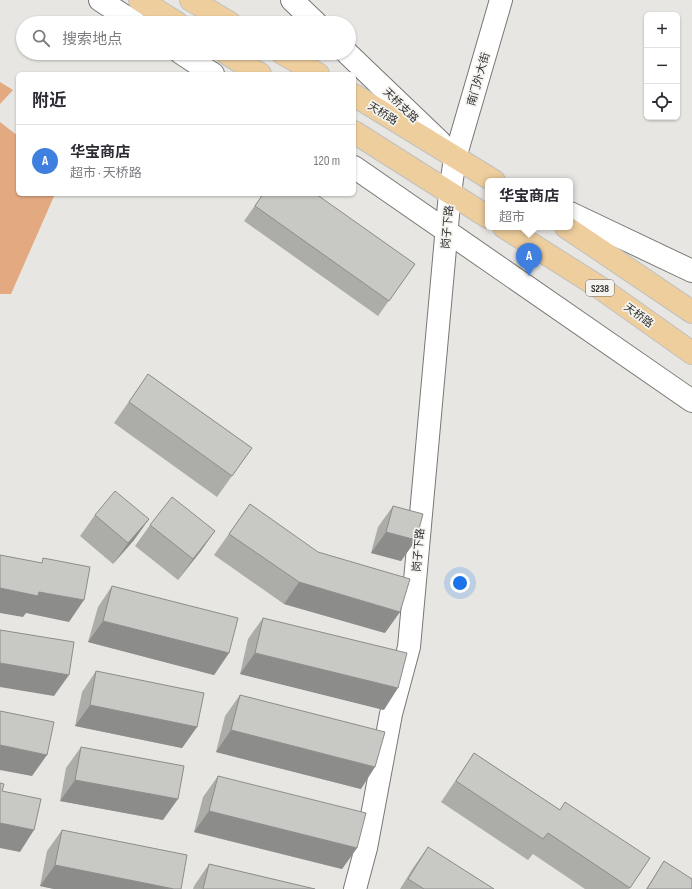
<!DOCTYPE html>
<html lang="zh">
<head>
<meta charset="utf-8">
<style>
	body { margin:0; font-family:"Sofia Sans Condensed","Noto Sans SC",sans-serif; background:#f7f7f7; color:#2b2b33 }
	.controls { position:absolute; right:12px; top:12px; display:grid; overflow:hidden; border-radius:6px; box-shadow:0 1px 3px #0004 }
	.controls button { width:36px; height:36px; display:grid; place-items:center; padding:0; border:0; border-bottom:1px solid #e1e1e2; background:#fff; color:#2b2b33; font:20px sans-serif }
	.you { position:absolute; left:460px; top:583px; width:14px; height:14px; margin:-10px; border:3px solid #fff; border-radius:50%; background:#1a73e8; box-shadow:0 0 0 6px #1a73e833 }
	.badge { display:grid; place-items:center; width:26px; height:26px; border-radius:50%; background:#111827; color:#fff; font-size:13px; font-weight:700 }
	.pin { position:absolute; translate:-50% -33px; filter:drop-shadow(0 1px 2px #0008) }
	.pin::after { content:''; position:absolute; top:21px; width:14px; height:12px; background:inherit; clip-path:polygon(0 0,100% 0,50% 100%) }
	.popup { position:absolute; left:485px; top:178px; width:88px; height:52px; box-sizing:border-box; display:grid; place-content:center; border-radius:6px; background:#fff; filter:drop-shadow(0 1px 3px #0005); font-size:13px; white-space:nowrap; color:#7c7c81 }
	.popup b { font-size:15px; color:#2b2b33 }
	.popup::after { content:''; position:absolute; left:50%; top:100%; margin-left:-8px; border:8px solid transparent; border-top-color:#fff }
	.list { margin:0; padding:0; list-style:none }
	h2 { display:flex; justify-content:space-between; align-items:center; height:52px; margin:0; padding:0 16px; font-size:17px }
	h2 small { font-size:13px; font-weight:400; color:#7c7c81 }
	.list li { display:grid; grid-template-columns:26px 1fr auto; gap:12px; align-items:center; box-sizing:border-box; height:72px; padding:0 16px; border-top:1px solid #e1e1e2 }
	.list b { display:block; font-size:15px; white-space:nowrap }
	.list p { margin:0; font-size:13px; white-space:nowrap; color:#7c7c81 }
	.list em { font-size:13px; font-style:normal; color:#7c7c81 }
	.icon { flex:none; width:22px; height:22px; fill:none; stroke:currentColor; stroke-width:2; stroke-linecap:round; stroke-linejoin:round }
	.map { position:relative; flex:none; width:692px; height:889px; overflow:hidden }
	.search { position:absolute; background:#fff; box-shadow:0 1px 3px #0004; left:16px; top:16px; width:340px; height:44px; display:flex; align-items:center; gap:10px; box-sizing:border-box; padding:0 14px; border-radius:22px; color:#7c7c81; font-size:15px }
	.panel { position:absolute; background:#fff; box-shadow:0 1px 3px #0004; left:16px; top:72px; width:340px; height:124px; border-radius:6px }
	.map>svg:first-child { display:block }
</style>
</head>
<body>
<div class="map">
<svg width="692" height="889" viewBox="0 0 692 889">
	<rect width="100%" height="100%" fill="#e7e6e2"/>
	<path fill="#e3a980" d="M0,82L13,90L0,104Z
		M0,122L18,136V194H55L11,294H0Z"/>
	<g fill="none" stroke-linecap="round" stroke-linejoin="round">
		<g stroke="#787774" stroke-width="24">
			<path id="minor" d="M100,0L135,23
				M292,0L316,23
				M181,53L213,74
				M347,53L440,142
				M354,167L692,401
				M570,213L692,271
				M355,889L366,848L391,714L409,647L450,193L455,158L501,0"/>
		</g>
		<g stroke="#c1c1c0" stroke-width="24">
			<path id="major" d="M140,0L177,23
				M191,0L230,23
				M226,53L260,74
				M282,53L318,74
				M354,95L494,181
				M354,132L488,217
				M504,227L599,287L692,353
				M566,227L692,312"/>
		</g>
		<use href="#minor" stroke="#fff" stroke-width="22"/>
		<use href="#major" stroke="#eece9d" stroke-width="22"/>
	</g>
	<path fill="#acaca9" d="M263,194L415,264L378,316L244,221Z
		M148,374L252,448L217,497L114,423Z
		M250,504L385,633L284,604L214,555Z
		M393,506L416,540L401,561L371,553L378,527Z
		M95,515L149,519L134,540L113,564L80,536Z
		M150,525L215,531L200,552L178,580L135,546Z
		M112,586L229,653L214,675L88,642L98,607Z
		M263,618L384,710L240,674L248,639Z
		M96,671L197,727L182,748L75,726L82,692Z
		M240,695L361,789L216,752L225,716Z
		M81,747L163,820L60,801L66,768Z
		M474,753L560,810L650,858L629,889H585L533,854L528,860L441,802Z
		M218,776L357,848L342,869L194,832L203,797Z
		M62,830L181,889H54L40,886L47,851Z
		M428,847L494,889H400L413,868Z
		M664,861L692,889H646Z
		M209,864L315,889H193L194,886Z"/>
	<path fill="#8c8c8a" d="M149,519L134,540L113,564L128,543Z
		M215,531L200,552L178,580L193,559Z
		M386,532L416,540L401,561L371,553Z
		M299,582L400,612L385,633L284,604Z
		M0,588L39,592L84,600L69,622L26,613L23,617L0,613Z
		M103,621L229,653L214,675L88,642Z
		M255,653L398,688L384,710L240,674Z
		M0,663L69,675L54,696L0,687Z
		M90,705L197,727L182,748L75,726Z
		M231,730L375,767L361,789L216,752Z
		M0,745L47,755L32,776L0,770Z
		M75,780L178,799L163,820L60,801Z
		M209,811L357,848L342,869L194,832Z
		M0,823L34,830L20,852L0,848Z
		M55,865L174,889H54L40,886Z"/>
	<path fill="#c8c8c5" stroke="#8c8c8a" d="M263,194H316L415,264L389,301L255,206Z
		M148,374L252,448L232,476L129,402Z
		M115,491L149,519L128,543L95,515Z
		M172,497L215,531L193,559L150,525Z
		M250,504L318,552L410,579L400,612L299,582L229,534Z
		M393,506L423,514L416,540L386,532Z
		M0,555L42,563L43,558L90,567L84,600L39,592L38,596L0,588Z
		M112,586L238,618L229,653L103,621Z
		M263,618L407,653L398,688L255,653Z
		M0,630L74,642L69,675L0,663Z
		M96,671L204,693L197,727L90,705Z
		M240,695L385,732L375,767L231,730Z
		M0,711L54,722L47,755L0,745Z
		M81,747L184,766L178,799L75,780Z
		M474,753L560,810L565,802L650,858L630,888L548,833L543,839L456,781Z
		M218,776L366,813L357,848L209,811Z
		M0,783L4,784L2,791L41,799L34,830L0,823Z
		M62,830L187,855L181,889H174L55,865Z
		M428,847L494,889H424L408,879Z
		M664,861L692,879V889H647Z
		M209,864L315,889H203Z"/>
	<g text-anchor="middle" stroke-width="3.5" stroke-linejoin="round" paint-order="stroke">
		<rect fill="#f4f3ef" stroke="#6b6a68" stroke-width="1" x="586" y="280" width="28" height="16" rx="3"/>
		<g font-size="10" font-weight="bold" fill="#30302e">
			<text x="600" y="292">S238</text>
		</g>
		<g font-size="11" fill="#30302e" stroke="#f4f3ef">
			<text transform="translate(478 79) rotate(-74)" y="4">南门外大街</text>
			<text transform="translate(401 105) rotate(44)" y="4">天桥支路</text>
			<text transform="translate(383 113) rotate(32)" y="4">天桥路</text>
			<text transform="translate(447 227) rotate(-85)" y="4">岗子下路</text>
			<text transform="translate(639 315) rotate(36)" y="4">天桥路</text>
			<text transform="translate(418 550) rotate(-85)" y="4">岗子下路</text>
		</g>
	</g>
</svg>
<div class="controls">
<button>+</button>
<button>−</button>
<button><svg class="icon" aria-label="locate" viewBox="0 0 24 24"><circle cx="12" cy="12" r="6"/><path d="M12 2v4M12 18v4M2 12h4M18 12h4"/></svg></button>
</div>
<div class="you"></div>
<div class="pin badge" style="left:529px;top:276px;background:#3f7fe0">A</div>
<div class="popup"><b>华宝商店</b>超市</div>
<div class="search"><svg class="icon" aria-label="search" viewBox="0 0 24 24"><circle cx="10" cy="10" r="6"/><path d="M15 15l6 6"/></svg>搜索地点</div>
<section class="panel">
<h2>附近<small></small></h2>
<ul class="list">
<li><span class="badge" style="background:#3f7fe0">A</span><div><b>华宝商店</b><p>超市 · 天桥路</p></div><em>120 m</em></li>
</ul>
</section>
</div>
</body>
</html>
